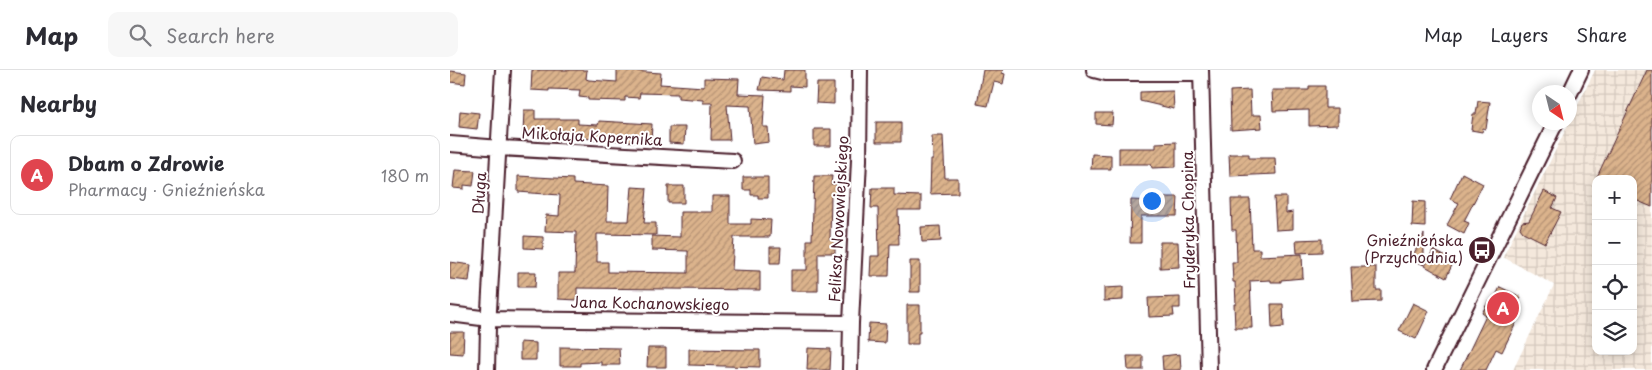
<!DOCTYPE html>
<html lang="en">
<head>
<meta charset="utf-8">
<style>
	body { margin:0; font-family:"Playpen Sans",sans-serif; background:#f7f7f7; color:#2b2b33 }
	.controls { position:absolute; right:15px; bottom:15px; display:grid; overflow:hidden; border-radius:10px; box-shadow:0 2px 12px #0003 }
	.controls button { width:45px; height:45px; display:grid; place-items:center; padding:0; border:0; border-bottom:1px solid #e1e1e2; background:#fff; color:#2b2b33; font:25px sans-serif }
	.compass { position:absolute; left:1082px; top:15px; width:45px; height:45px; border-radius:50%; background:#fff; box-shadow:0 2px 12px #0003; rotate:145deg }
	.you { position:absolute; left:701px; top:130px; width:18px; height:18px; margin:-12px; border:4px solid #fff; border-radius:50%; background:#1a73e8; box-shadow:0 0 0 8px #1a73e833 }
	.badge { display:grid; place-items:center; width:32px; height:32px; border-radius:50%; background:#db2777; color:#fff; font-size:16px; font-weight:700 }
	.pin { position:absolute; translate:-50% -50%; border:2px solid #fff; box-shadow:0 1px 5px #0006 }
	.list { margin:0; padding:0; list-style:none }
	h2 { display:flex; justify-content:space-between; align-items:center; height:65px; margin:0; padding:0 20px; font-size:21px }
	h2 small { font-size:16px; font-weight:400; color:#7c7c81 }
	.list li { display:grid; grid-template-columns:32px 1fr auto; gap:15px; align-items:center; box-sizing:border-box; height:80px; margin:0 10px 10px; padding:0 10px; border:1px solid #e1e1e2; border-radius:10px }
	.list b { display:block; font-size:19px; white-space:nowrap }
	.list p { margin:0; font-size:16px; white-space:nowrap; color:#7c7c81 }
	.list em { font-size:16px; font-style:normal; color:#7c7c81 }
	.icon { flex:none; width:28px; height:28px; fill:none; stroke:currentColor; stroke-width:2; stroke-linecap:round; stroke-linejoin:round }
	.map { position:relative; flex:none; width:1202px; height:300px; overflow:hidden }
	header { display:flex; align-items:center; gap:30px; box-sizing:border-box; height:70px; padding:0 25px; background:#fff; border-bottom:1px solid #e1e1e2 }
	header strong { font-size:24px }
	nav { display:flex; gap:28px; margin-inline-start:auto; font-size:18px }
	.search { width:350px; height:45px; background:#f7f7f7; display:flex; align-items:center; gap:12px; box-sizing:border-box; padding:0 18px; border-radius:10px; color:#7c7c81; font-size:19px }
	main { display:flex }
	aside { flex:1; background:#fff }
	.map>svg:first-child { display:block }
</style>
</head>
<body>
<header>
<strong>Map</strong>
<div class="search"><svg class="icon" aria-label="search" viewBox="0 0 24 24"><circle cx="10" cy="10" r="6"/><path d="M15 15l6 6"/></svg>Search here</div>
<nav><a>Map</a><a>Layers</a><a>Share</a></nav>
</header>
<main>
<aside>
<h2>Nearby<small></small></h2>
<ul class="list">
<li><span class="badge" style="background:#e0444e">A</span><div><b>Dbam o Zdrowie</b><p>Pharmacy · Gnieźnieńska</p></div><em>180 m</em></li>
</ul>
</aside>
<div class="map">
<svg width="1202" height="300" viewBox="0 0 1202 300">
	<defs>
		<pattern id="industrial-grid" width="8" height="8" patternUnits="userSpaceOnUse" patternTransform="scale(1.25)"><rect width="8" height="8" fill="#f4e8dc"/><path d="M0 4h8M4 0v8" fill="none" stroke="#d3c7bd"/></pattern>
		<pattern id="building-hatch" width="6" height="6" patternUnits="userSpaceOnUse" patternTransform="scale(1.25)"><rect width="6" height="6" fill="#dbb38c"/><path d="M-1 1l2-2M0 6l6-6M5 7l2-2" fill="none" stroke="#b49173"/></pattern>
	</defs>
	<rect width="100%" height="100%" fill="#fff"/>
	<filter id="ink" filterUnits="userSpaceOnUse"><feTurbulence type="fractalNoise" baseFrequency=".02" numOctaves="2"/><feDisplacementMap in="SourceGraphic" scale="10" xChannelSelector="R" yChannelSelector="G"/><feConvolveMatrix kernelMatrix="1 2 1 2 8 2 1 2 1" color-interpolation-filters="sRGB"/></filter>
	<g filter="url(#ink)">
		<path fill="url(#industrial-grid)" fill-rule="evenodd" d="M1145,0H1202V300H1063L1104,215L1053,187ZM1146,109H1183V281H1146Z"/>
		<path fill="url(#building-hatch)" stroke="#4a1f2b" d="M82,0H137L136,9L139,10L167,12V0L211,3L210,14L254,17V8L289,9L288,24L315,25L313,57H318L319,72L303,74L300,36L277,35L280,70H261L262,33H253V30L228,28V24L190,23L189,28L175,27V31L138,30V28L129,27L130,20L99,19V21L81,20Z
			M334,0H355V17L340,16V21L309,20L312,7L333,10Z
			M533,0H553L552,3L555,4L553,14L544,12L538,36L527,34Z
			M1197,0H1202V137L1183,129V109H1146Z
			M0,1L16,3L15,14L0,12Z
			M367,13H384V34L366,33Z
			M859,16H875V38H888V55L859,56V40L823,41L822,20H859Z
			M800,20L801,45H811L812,58L781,60L780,21Z
			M723,21L724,39L690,31V22Z
			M1028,31L1040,32L1036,59L1033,58L1032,62L1021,60L1023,44H1026Z
			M74,40H85V49H128V54L148,55L149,51L202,54L201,73L73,64Z
			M10,41L29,43L27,59L9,57Z
			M646,43H663L662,55L646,54Z
			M426,52H451V72H426Z
			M219,57H235L234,74L219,73Z
			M364,59H381V76H364Z
			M482,66H493L495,108H508V123L480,124L481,90H483Z
			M726,72V97L702,98L701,94H669V78H706V73Z
			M642,84L661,85V99H641Z
			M779,84H799V88H825L826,104L780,106Z
			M5,100L25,101L23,116L14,115V119L3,118Z
			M1012,103L1033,114L1014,151L1019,153L1014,164L997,155L1009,133L1000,129Z
			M68,106L123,109V114L158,116L157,151H179L182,117L197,118L194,153H206V165L147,164V192H158V202L238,203V181L202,180V166L230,167V142H262V126H280V154H301V149L321,150L320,167H284L282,200L310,201V220L127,218V230L108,229V203H125L126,162L95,161L96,145L109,146L110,125L68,122Z
			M364,106H382L381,114H387V125H381L380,170H385V183H368V221H341V200H357V170H362Z
			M293,107H318V128H308V125H301V120H293Z
			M218,116H234V133H218Z
			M422,118H444V125L471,126V140H448L449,174H440L439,206H420L421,186H429L428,138H421Z
			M1094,121L1107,128L1102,138L1111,142L1095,173L1073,162L1070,158L1072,152L1079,151Z
			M704,127H728L727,146H691V173H680L681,130L704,131Z
			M824,127H836V143L843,142V159L826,160Z
			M781,129H800L802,179H810V186L852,184L853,208L831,210V212H821V210L800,211L802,258H785L784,234H786L785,212H783L782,192H787L786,160H782Z
			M963,131L975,132V157L962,156Z
			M490,156L491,171L472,172L471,157Z
			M974,164V195L961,189Z
			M74,166L93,167V179L74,178Z
			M872,169V182L847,183L846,170Z
			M710,172H728L729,197L710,198Z
			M320,177H331L330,193H320Z
			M983,180L1004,191L996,208L975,196Z
			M460,191H470V222H460Z
			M0,192L21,195L19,211L0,209Z
			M901,197H926V220H931V231L903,232Z
			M68,202H86L85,217H68Z
			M673,217V230L654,231V218Z
			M1050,217L1071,227L1060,250L1066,253L1052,282L1046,279L1036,300H1010L1036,246L1032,243L1038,232L1042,234Z
			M730,227V238H723L724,246L699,247L698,228Z
			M963,233L979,241L966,269L949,261Z
			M821,234H833L834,257L822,258Z
			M457,235H470V263H468V274H457Z
			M419,253L436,254L435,273L418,272Z
			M0,262H14L13,284L0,283Z
			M70,272L86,273V290H70Z
			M110,277L169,278L170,295H151V292L130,293V296H110Z
			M198,278H216V297H197Z
			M358,278L381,279L380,300H357Z
			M239,279L310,280V297L239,295Z
			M730,284L731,300H713L712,286Z
			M677,286H693V300H678Z"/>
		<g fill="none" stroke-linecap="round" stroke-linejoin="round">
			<g stroke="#4a1f2b" stroke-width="18">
				<path id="street" d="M644,0L656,3H751
					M751,0L759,300
					M1120,23L1131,0
					M0,74L50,78L283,91
					M0,244L39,249L401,253
					M37,300L38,257L53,0
					M400,300L401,253L409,90L410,0
					M984,300L1106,52"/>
			</g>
			<use href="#street" stroke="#fff" stroke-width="14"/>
		</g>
	</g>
	<defs>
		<g id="bus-disc" transform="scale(1.4375)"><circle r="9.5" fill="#4a1f2b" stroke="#fff"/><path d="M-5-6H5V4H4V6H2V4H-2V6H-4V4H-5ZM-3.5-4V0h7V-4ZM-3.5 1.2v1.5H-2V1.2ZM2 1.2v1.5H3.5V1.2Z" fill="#fff"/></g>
	</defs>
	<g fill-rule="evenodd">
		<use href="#bus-disc" x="1032" y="180"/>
	</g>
	<g text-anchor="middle" stroke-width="4" stroke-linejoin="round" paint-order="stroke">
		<g font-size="15" fill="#4a1f2b" stroke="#fff">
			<text transform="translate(142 67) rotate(3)" y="5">Mikołaja Kopernika</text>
			<text transform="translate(30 123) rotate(-86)" y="5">Długa</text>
			<text transform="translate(389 149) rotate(-87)" y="5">Feliksa Nowowiejskiego</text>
			<text transform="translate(739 150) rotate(-91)" y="5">Fryderyka Chopina</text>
			<text transform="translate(200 234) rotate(1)" y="5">Jana Kochanowskiego</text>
		</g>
		<g font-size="15" fill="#4a1f2b" stroke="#fff" text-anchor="end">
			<text x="1013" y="176">Gnieźnieńska<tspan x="1013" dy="17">(Przychodnia)</tspan></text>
		</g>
	</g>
</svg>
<div class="controls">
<button>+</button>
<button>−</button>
<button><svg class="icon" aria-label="locate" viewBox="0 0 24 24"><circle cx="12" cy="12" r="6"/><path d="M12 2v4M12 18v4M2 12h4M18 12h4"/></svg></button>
<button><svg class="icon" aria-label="layers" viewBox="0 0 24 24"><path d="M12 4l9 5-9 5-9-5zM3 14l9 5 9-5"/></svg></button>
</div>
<svg class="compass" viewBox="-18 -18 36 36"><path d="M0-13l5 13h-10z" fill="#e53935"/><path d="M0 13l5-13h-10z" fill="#7c7c81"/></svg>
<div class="you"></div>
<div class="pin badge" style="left:1053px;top:238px;background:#e0444e">A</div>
</div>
</main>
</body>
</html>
